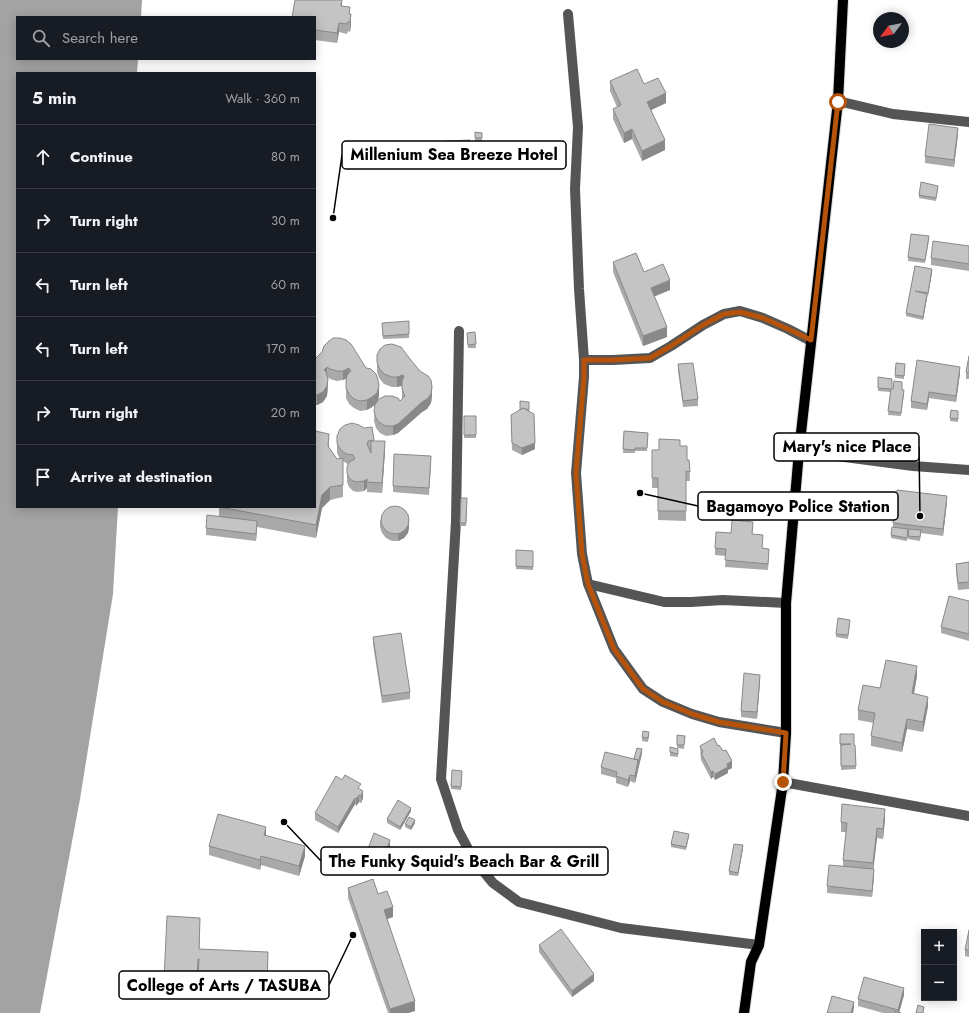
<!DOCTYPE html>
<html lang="en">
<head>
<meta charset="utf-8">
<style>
	body { margin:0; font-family:Jost,sans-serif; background:#20242c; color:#f1f3f6 }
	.controls { position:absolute; right:12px; bottom:12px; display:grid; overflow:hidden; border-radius:0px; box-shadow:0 2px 10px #0003 }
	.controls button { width:36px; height:36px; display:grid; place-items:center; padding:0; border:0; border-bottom:1px solid #363941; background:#171b24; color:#f1f3f6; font:20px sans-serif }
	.compass { position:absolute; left:873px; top:12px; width:36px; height:36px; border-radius:50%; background:#171b24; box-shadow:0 2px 10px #0003; rotate:238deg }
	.stop { position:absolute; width:12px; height:12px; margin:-9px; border:3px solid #b45309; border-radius:50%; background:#fff }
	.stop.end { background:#b45309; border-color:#fff; box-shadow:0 1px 4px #0008 }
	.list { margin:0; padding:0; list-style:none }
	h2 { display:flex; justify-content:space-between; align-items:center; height:52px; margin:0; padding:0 16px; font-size:17px }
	h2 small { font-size:13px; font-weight:400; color:#9ea1a6 }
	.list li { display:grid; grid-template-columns:26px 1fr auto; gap:12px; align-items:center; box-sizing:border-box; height:64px; padding:0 16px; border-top:1px solid #363941 }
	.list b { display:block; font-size:15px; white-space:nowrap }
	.list em { font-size:13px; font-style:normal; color:#9ea1a6 }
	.icon { flex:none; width:22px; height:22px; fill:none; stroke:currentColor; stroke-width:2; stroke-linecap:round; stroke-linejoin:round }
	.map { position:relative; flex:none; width:969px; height:1013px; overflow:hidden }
	.search { position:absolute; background:#171b24; box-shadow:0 2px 10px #0003; left:16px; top:16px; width:300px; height:44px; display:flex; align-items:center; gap:10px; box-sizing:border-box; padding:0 14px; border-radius:0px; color:#9ea1a6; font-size:15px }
	.panel { position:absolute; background:#171b24; box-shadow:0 2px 10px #0003; left:16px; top:72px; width:300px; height:436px; border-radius:0px }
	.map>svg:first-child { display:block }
</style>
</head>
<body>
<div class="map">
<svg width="969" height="1013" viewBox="0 0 969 1013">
	<rect width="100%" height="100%" fill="#fff"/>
	<path fill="#a3a3a3" d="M0,0H142L141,17H17V59H138L137,73H17V507H118L113,594L80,799L40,1013H0Z"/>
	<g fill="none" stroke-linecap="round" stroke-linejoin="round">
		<g stroke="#dbdbdb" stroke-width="12">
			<path id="major" d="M744,1013L751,962L759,945L783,782L786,733V603L799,451L838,101L843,0"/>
		</g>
		<path stroke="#555" stroke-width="10" d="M568,14L578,127L575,189L579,289L584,360V377L576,473L582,554L588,584L614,649L643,689L663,702L692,714L719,722L786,733
			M838,101L893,114L969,122
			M459,331L456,521L441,779L458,830L474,860L493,883L519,902L621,928L759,945
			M584,360H613L650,358L671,346L703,325L724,314L740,311L763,318L788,329L811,341
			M799,451L913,466L969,470
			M588,584L664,602H691L723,600L786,603
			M783,782L969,816"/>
		<use href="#major" stroke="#000" stroke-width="10"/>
	</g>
	<path fill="#a9a9a9" d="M342,0V6L350,14L351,24L350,32L348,31L347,34L339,32L337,43L315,40V17Z
		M610,81L644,84L666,103L651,110L665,150L642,161L632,139L624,143L613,119V109L617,107L610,91Z
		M475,132L482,133V142L475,141Z
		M958,134L954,167L925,163V156Z
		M446,141L472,160V167L448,168Z
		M938,189L936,201L919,198V195Z
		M929,240L925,263L908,261V257Z
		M969,246V271L931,265V258Z
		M613,262L644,272L670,290L654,296L667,337L643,346L613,272Z
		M915,266L932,272L923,320L906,316V313Z
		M409,321V338L383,339L382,326Z
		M475,332L476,348H468L467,333Z
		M346,340L379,396L378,401H400L402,399V386L397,387H392L384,384L379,378L377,372V355L432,396L431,403L427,409L422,412L398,433L393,435L386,436L380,433L376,428L374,421L375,405L372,407L367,410L360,411L354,408L349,404L346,398V379L343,380L337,381L330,379L327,376L328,389L327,396L323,402L317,405H315V359Z
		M969,356V379H966V372Z
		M678,364L698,399V406L683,407L678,371Z
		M905,364L904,379L895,378V375Z
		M960,373L956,402L929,398L927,410L911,408V401Z
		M878,377L892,389L902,390L904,394L901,416L888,415L890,392L878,391Z
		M529,410L535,449L522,455L512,450L511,415Z
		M951,410L958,411V422L950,421Z
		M464,416H476V438H464Z
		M624,431L648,433L647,451H635V453H623Z
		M337,436L374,440V441L385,451L382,493L367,492V488L364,491L358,492L353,491L349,487L347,482V467L348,464L346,463L343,461V497L330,500L322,508L316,538L257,527L256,541L206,535V528L219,517V507H315L329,448L337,459H340L337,453Z
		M680,446L687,460H689L690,481H686V521L658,520V488H652V478L659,450Z
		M431,463L429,495L393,492V486Z
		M467,498L466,526H460V523Z
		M947,502L943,536L921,533L920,541L908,539V531L907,541L891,538V535L893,527V523Z
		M380,520L409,527L408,533L404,538L398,541H392L386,538L382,533L380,527Z
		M753,529L752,534L762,548L769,555L768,570L725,567L726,556L715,555V548L731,533Z
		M516,550L533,551V570L516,569Z
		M969,562V589L958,590L956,571V564Z
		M969,601V641L941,633V627Z
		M850,623L848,639L836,637V634Z
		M373,637L410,692V699L382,703L373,644Z
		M917,676L914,694L928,706L923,732L907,729L902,752L871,746V736L874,723L858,720V710L880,688Z
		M760,681L757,719L741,717V711Z
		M840,734L854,745H855L856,769L841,770Z
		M677,735L685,736L684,749L677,748Z
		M649,736L648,742L642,741V737Z
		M700,746L732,768L728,770V773L715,780L713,777L711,779L701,760Z
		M670,752H678V757L670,756Z
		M642,753L635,783L630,781L628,787L616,783V778L601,774V767L634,759Z
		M462,775L461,790L451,789V786Z
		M361,790L363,798L361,803L359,802L356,806L355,804L338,833L315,820V813Z
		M411,811L400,830L387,823V819Z
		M885,819L883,839L877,838L873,869L874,876L872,897L827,893V886L843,866V860L846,832H841V822Z
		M415,823L411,830L405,827V824Z
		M266,835L305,856L299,876L261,865L260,870L209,855V846Z
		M689,837L686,850L671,847V844Z
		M390,847L381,872L364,866V859Z
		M743,848L738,876L729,875V871Z
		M348,888L378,894L393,917L387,919L415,1011L408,1013H388L348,898Z
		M200,928L199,949L268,962L267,995L198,992L199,969L197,992L164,990V980Z
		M969,930V957L965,956V950Z
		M539,945L594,981L572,997L539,952Z
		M904,995L899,1012L901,1013H883L858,1006V999Z"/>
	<path fill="#898989" d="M351,14V24L350,32V22Z
		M339,23V32L337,43V33Z
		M666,93V103L647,112V102Z
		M958,128V134L954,167V160Z
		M632,129V139L624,143V133Z
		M665,140V150L642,161V151Z
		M932,269V272L928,296V293Z
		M670,280V290L651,298V288Z
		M927,294V297L923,320V317Z
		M667,327V337L643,346V336Z
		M327,367V376L324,370Z
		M960,367V373L956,402V396Z
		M349,368V377L343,380V371Z
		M403,375V385L397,387V377Z
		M328,379L327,396L323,402L317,405V395Z
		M379,386V396L377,402L372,407L367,410V400Z
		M432,387V396L431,403L427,409L422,412L398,433L393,435V426Z
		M929,392V398L927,410V404Z
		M329,434V447L328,459V446Z
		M385,441V451L382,493V483Z
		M535,443V449L522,455V448Z
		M367,479V488L364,491V481Z
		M330,487V500L322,508L316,538V525L322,495Z
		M947,496V502L943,536V529Z
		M409,520V527L408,533L404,538L398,541V535Z
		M257,521V528L256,541V534Z
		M917,666V676L912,703V693Z
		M760,675V681L757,719V712Z
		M928,697V706L923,732V722Z
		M907,719V729L902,752V743Z
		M642,749V753L635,783V776Z
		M732,761V768L728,770V773L715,780V774L727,764Z
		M713,771V777L711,779V772Z
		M630,775V781L628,787V780Z
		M363,791V798L361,803V796Z
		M359,795V802L356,806V799Z
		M355,798V804L338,833V827Z
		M411,808V811L400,830V827Z
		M885,809V819L883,839V829Z
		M415,820V823L411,830V827Z
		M266,827V837L264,835Z
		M877,828V838L873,873V863Z
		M390,840V847L381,872V865Z
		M743,845V848L738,876V873Z
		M305,846V856L299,876V866Z
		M261,856V865L260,870V860Z
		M874,869V876L872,897V891Z
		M393,907V917L384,920V910Z
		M200,918V928L199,959V949Z
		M198,959V969L197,992V982Z
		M594,974V981L572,997V991Z
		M904,988V995L899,1013H898V1010Z
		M415,1001V1011L408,1013H390V1009Z
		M854,1002V1008L853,1013H851Z"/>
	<path fill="#c4c4c4" stroke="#898989" d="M295,0H342L341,6L350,7L349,14H351L350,22H348L347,24L339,23L337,33L315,30V17H292Z
		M637,69L644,84L658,78L666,93L647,102L665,140L642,151L632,129L624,133L613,109L621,105L610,81Z
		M929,124L958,128L954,160L925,156Z
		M475,132L482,133V138H475Z
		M470,140L472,160L448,162L446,141Z
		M921,182L938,186L936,198L919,195Z
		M911,234L929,236L925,260L908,257Z
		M933,241L969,246V264L931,258Z
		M636,253L644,272L663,264L670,280L651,288L667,327L643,336L613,262Z
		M915,266L932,269L928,293L915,291L927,294L923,317L906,313Z
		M409,321V334L383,336L382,323Z
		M475,332L476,344L468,345L467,333Z
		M333,338H340L346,340L351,344L366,368L371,369L376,374L378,380L379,386L377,393L372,397L367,400L360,401L354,399L349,394L346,388V382L347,375L351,371L349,368L343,371H337L330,369L327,367L324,370L326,372L328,379L327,386L323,392L315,396V359L322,352L324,346L328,342Z
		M392,344L401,347L410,359L420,371L428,376L431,380L432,387L431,394L427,399L422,402L398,424L393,426H386L380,423L376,418L374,411L375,405L379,399L385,396H392L398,398L400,401L405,396L402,389V381L404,377L403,375L397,377H392L384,374L379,368L377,362V355L380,349L385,345Z
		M969,356V373L966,372Z
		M917,360L960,367L956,396L929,392L927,404L911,401Z
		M693,363L698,399L683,401L678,364Z
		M896,363L905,364L904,376L895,375Z
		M878,377L892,379V389H893L894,381L902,382V390H904L901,413L888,411L891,389L878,388Z
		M520,401L529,402V410L523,408L520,410Z
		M523,408L534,414L535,443L522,448L512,443L511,415Z
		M951,410L958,411V419L950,418Z
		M464,416H476V435H464Z
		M352,423L359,425L364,428L372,427L374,440L368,441L367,444L371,453V441H385L382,483L367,482V479L364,481L358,482L353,481L349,478L347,473V467L349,462L355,459L353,455L346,454L340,449L337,443V436L340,429L345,425Z
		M315,431L329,434L328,446L337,459L343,458V485L330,487L322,495L316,525L219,507H315Z
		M624,431L648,433L647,448H635V450L623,449Z
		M659,439L680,440V446H687V460H689L690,472L686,471V511H658V478H652V450H659Z
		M394,454L431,456L429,488L393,486Z
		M897,490L947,496L943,529L893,523Z
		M461,498H467L466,523H460Z
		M381 520a14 14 0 1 1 28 0a14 14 0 1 1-28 0Z
		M207,515L257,521L256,534L206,528Z
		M732,520L753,522L752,534L763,535L762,548L769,549L768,564L725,560L726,549L715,548L716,532L731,533Z
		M892,527L908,529L907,538L891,535Z
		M909,529L921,530L920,537L908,536Z
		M516,550L533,551V567L516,566Z
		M969,562V582L958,583L956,564Z
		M949,596L969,601V634L941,627Z
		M838,618L850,620L848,635L836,634Z
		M401,633L410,692L382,696L373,637Z
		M886,660L917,666L912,693L928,697L923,722L907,719L902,743L871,736L875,713L858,710L863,685L880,688Z
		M744,673L760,675L757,712L741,711Z
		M643,731L649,732L648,738L642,737Z
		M840,734H854V745H855L856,766H841V745L851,744H840Z
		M677,735L685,736L684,745H677Z
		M714,738L718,746L719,745L723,751L726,750L732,761L727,764L728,767L715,774L713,771L711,772L701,753L703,752L700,746Z
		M670,747L678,749V754L670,752Z
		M637,748L642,749L638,763V760L634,759Z
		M605,752L638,760L635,776L630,775L628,780L616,776L617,772L601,767Z
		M452,770L462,771L461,787L451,786Z
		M345,775L361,784L358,788L363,791L361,796L359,795L356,799L355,798L338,827L315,813L336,776L342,780Z
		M398,800L411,808L400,827L387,819Z
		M842,804L885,809L883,829L877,828L873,863L843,860L847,823L841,822Z
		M218,814L266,827L264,835L305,846L299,866L261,856L260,860L209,846Z
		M409,817L415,820L411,827L405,824Z
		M674,831L689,834L686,847L671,844Z
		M374,833L390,840L381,865L364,859Z
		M734,844L743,845L738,873L729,871Z
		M829,865L874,869L872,891L827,886Z
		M373,879L378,894L387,891L393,907L384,910L415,1001L390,1009L348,888Z
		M167,916L200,918L199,949L268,952L267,985L198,982L199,959H198L197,982L164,980Z
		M561,929L594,974L572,991L539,945Z
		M969,930V950H965Z
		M864,977L904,988L898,1010L858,999Z
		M832,996L854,1002L851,1013H827Z
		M918,1005L924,1007L923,1013H916Z
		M895,1011L901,1013H895Z"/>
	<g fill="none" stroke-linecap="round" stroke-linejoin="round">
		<path stroke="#b45309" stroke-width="5" d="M783,782L786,733L719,722L692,714L663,702L643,689L614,649L588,584L582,554L576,473L584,377V360H613L650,358L671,346L703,325L724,314L740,312L763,318L788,329L811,340L838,102"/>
	</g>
	<path fill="none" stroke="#000" stroke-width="1.5" d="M333 218L342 155M920 516L919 447M640 493L698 506M284 822L321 861M353 935L329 985"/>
	<g fill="#000" stroke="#fff" stroke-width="1.5">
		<circle cx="333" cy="218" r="4"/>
		<circle cx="920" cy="516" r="4"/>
		<circle cx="640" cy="493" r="4"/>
		<circle cx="284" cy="822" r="4"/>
		<circle cx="353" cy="935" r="4"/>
	</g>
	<g fill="#fff" stroke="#000" stroke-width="1.5">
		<rect x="342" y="141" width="224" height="28" rx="4"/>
		<rect x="774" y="433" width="145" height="28" rx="4"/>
		<rect x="698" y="492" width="200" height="28" rx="4"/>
		<rect x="321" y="847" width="287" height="28" rx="4"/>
		<rect x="119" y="971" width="210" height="28" rx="4"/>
	</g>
	<g font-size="16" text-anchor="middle" font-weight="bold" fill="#000">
		<text x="454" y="160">Millenium Sea Breeze Hotel</text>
		<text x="847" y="452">Mary's nice Place</text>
		<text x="798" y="512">Bagamoyo Police Station</text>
		<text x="464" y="867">The Funky Squid's Beach Bar &amp; Grill</text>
		<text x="224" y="991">College of Arts / TASUBA</text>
	</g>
</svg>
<div class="controls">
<button>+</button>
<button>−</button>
</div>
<svg class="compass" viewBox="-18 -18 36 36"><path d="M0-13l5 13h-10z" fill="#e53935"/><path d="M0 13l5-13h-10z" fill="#9ea1a6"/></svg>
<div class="stop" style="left:838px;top:102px"></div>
<div class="stop end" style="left:783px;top:782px"></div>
<div class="search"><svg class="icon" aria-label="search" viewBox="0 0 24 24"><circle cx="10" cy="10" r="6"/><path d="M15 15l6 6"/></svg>Search here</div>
<section class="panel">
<h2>5 min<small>Walk · 360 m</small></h2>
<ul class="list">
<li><svg class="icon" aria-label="ahead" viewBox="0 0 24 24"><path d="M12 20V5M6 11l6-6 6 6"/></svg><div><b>Continue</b></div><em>80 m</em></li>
<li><svg class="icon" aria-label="right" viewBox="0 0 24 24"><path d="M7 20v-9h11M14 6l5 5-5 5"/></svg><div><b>Turn right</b></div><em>30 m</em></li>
<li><svg class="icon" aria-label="left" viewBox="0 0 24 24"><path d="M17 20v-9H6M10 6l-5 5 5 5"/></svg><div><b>Turn left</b></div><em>60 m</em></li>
<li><svg class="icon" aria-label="left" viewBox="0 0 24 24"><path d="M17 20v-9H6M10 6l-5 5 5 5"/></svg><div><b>Turn left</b></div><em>170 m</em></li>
<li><svg class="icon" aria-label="right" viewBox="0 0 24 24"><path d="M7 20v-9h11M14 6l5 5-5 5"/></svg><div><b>Turn right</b></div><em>20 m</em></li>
<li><svg class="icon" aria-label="arrive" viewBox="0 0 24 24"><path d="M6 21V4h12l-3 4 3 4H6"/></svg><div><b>Arrive at destination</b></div></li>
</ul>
</section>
</div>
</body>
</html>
